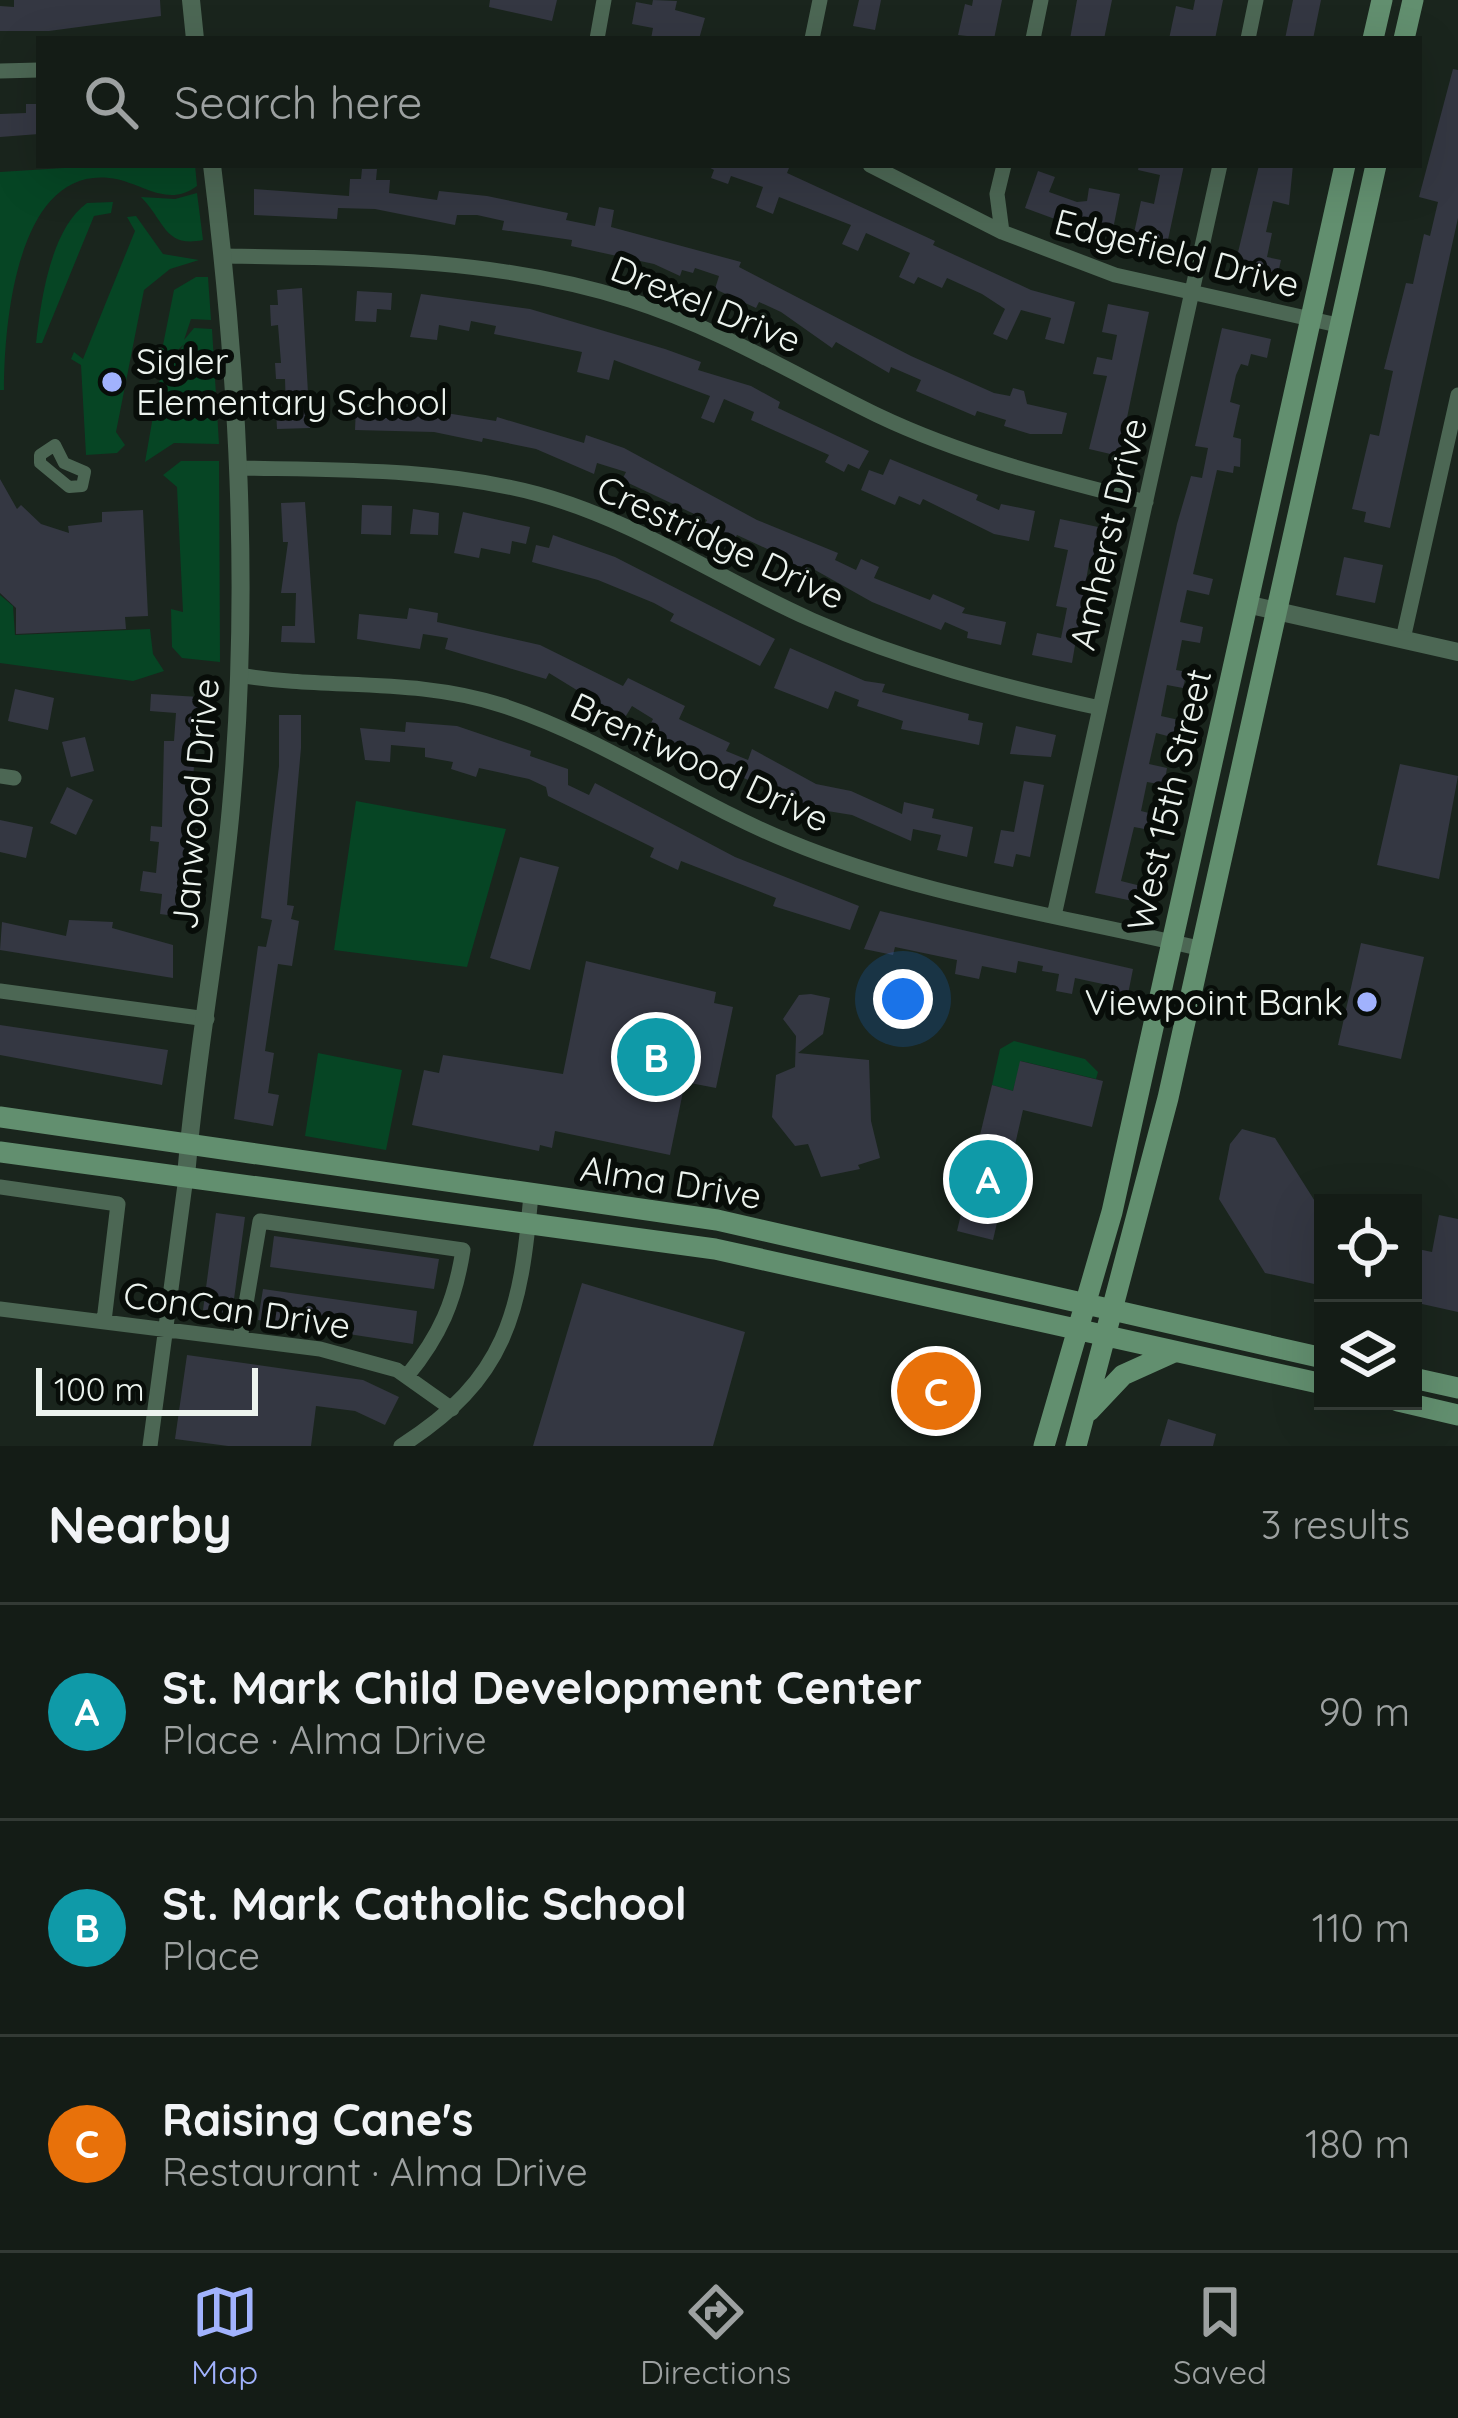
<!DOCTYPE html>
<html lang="en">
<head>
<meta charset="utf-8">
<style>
	body { margin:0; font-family:Quicksand,sans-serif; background:#212923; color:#f1f3f6 }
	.controls { position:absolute; right:36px; bottom:36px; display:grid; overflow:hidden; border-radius:0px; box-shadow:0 12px 48px #0002 }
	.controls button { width:108px; height:108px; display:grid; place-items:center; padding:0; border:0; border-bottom:3px solid #333a35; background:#141c16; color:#f1f3f6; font:60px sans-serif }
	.scale { position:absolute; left:36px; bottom:30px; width:222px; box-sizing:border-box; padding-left:12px; border:6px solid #ecf3ee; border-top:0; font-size:33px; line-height:42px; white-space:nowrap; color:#ecf3ee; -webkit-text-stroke:9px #080d09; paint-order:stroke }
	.you { position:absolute; left:903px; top:999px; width:42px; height:42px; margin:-30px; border:9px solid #fff; border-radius:50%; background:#1a73e8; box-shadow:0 0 0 18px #1a73e833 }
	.badge { display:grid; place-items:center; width:78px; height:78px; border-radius:50%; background:#a1b2fd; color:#fff; font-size:39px; font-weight:700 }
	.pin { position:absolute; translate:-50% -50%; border:6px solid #fff; box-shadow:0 3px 12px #0006 }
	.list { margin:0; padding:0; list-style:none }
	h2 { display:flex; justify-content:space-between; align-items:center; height:156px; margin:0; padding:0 48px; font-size:51px }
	h2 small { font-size:39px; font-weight:400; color:#9da1a1 }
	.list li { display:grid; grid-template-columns:78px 1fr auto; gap:36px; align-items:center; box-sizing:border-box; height:216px; padding:0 48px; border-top:3px solid #333a35 }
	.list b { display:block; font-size:45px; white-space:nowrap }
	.list p { margin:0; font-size:39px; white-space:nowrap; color:#9da1a1 }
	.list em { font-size:39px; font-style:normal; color:#9da1a1 }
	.icon { flex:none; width:66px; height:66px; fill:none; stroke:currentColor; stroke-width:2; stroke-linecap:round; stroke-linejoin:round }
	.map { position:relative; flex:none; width:1458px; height:1446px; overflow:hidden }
	.search { position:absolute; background:#141c16; box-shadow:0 12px 48px #0002; left:36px; right:36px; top:36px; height:132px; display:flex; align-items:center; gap:30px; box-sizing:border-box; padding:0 42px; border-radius:0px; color:#9da1a1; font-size:45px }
	.sheet { height:804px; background:#141c16 }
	nav { display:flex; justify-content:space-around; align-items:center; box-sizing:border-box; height:168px; border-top:3px solid #333a35; background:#141c16; font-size:33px; color:#9da1a1 }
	nav a { display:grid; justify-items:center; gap:6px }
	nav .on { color:#a1b2fd }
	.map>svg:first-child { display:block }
</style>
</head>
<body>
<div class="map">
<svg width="1458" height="1446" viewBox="0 0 1458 1446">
	<rect width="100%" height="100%" fill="#1a251d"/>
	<path fill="#064524" d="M111,165H195L197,186C166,209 141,181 109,178C16,168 4,326 4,390H0V172Z
		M197,193L203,240C164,248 165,221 141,197L175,199Z
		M113,202L111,213L94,216L42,343H36C41,301 50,230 87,203Z
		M136,216L163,254L199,260L170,269L144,290L116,432L125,445L117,453L86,455L81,365L71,359L74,352L83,359L135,231L127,217Z
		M196,277H208L211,320L191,319L184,340L194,328L212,329L219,444L174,443L145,462L159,382L184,344L158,370L174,290Z
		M181,461H219L220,662L182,658L172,647L171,609L183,612L177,487L163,475Z
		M0,595L13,606L15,635L150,629L153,654L164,671L133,681L0,663Z
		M356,801L506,829L467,967L334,950Z
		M1014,1041L1085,1059L1098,1072L1096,1079L1021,1061L1013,1091L992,1085L1000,1049Z
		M318,1053L402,1070L386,1150L305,1136Z"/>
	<path fill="#343742" d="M14,0H160L161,16L49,31H0V6L14,7Z
		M490,0H557L552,21L489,7Z
		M653,0L677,1L675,10L705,18L699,39H651L653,28L632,24L636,2L652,5Z
		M859,0H881L875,30L853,26Z
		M973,0H1002L994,39L958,35L965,4L972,6Z
		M1077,0H1112L1104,39H1070Z
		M1195,0H1223L1215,39H1169L1176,6L1193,10Z
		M1293,0H1321L1313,39H1285Z
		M1453,69L1458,70V218L1390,528L1364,522L1366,512L1352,509L1370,434L1379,436L1393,371L1384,369L1406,283L1413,284L1424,234L1430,236L1438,202L1419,197Z
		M26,104H39V134L0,137V114L26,113Z
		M705,165L789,168L787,173L935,241L933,245L1031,290L1075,302L1064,344L1045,339L1051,318L1021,310L1007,340L993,334L1005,309L982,294L947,278L942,288L918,277L914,284L899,277L910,253L866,233L858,251L842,244L851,225L779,197L773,214L756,207L763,187L731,176L728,184L711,178L714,170Z
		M1139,165H1184L1166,249L1132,242L1141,201L1154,204L1160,175L1138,170Z
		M1259,165H1293L1289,205L1273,201L1266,232L1272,233L1267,257L1281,260L1277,278L1234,269Z
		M362,169H377L376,180H390L389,193L437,200L439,191L487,196L568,213L566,220L595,226L599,207L614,210L611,227L741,262L739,267L911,356L994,393L1010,396L1013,388L1024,391L1027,404L1067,413L1062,434H1030L1004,426L1006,420L977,411L975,416L916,391L921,380L891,367L889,373L836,342L832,348L781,312L759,302L756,308L715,289L719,276L695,268L693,273L682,270L680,276L654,264L571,246L572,240L502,230L504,221L477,215H457L455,225L375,209L338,208L337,219L254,215V189L349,196L350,179H361Z
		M1038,171L1055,177L1049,192L1077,202L1087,201L1089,188L1120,194L1113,229L1063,222L1025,208Z
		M302,288L310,428L277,429L276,411L286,410L285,379H276L275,363H281L278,325L271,326L270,305H278L277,290Z
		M357,291L392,293L391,310L377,309L376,322L355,321Z
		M421,294L530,309L665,349L701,362L698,370L751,386L780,402L778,408L869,451L859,469L848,464L844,472L825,462L829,455L751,420L754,412L724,399L714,423L701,418L710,396L614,360L609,380L577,372L582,352L494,334L496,326L471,321L469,331L439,325L437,340L410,337Z
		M1108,304L1149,312L1119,456L1089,449L1107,376L1093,374L1097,357L1112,360L1117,335L1102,332Z
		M1222,328L1271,339L1267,358L1251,354L1248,366L1241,364L1236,375L1230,402L1240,405L1233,437L1241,439L1240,467L1234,466L1233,473L1217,470L1193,574L1213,579L1209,595L1187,590L1180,622L1203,627L1200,643L1182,640L1176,670L1187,672L1183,688L1167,685L1161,716L1179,720L1175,738L1156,733L1149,764L1167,768L1164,785L1147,782L1141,811L1153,814L1150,830L1134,827L1121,881L1145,887L1142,903L1095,893L1177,524L1191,476L1202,478L1208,448L1195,446Z
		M402,406L496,421L497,417L584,443L586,435L624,448L757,520L838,553L835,560L856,570L861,559L879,567L874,578L930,600L933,594L965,608L962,613L1006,622L1001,645L967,638L968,632L945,622L941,630L872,602L808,566L805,573L788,566L791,560L737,535L734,540L705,524L707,520L622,480L626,472L597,463L594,474L536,449L483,438L482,442L434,432L355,430L356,407Z
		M890,459L978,495L976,500L999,510L1001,504L1035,511L1029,541L994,534L923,499L920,505L899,496L895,505L861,490L869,470L883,475Z
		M0,479L17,509L21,505L41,524L69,533L68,526L102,522V512L143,510L148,616L125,617L126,629L16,634V608L0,593Z
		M305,502L315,643L281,642L282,626H295L296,593H281L288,542H283L281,503Z
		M362,505L392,506L391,535L361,534Z
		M413,509L439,513L438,535L410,534Z
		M463,512L530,527L526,544L512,541L510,554L481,548L479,558L454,553Z
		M1060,519L1103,528L1095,564L1089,563L1072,663L1032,655L1037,633L1061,638L1067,608L1056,606L1068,550L1054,547Z
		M553,535L615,557L775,639L760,666L670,621L674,614L654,603L598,580L532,562L536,545L549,548Z
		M1344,557L1383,565L1375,603L1336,595Z
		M409,608L438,613L437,622L540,645L623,686L628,678L685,706L679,719L730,743L726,751L748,760L752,749L816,784L851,791L902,814L904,802L934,809L932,818L973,827L967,857L937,850L941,835L913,829L911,841L852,815L809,808L687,752L648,729L653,719L632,706L624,719L549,673L546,679L445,649L448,638L423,634L420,649L357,639L359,614L407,619Z
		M790,648L865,681L885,684L882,692L969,714L968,720L983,723L979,745L901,729L903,721L857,706L859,700L835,691L828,709L774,688Z
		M15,689L54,698L48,730L8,721Z
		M151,694L199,697L183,917L160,914L162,894L140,891L143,871L156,873L159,842L150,841L151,826L162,827L164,741H174L176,713L150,711Z
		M279,715H301V748L287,905L294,906L291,919L299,921L292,966L278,964L265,1051L274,1053L268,1093L279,1095L273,1126L234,1119L258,946L266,947L272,920L261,918L279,766Z
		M406,722L457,726L531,751L530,756L568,769V785L589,795L595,783L735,857L859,906L850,930L773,906L776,898L681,861L678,870L650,857L654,848L548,796L546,787L529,779L479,768L476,777L451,769L453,762L425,757V748L391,745L390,762L365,760L360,728L405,732Z
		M1016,726L1056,735L1051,757L1010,754Z
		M85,737L94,771L71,777L62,742Z
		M1400,764L1458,776L1439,879L1377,865Z
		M1024,781L1044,785L1030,857L1016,854L1013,867L994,863L1001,830L1014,832Z
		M67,787L93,800L76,835L50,823Z
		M0,820L33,827L26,858L0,852Z
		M520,857L559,867L530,970L490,958Z
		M880,911L1133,969L1125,1009L1108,1005L1112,986L1075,978L1072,994L1056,991L1059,974L1042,971L1043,966L1018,961L1016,973L982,966L979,979L955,974L957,960L895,947L893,955L864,949Z
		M69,920L113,922L112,928L173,945V978L0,950L2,922L66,936Z
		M1361,943L1424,957L1401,1059L1338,1045Z
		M586,961L716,992L714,1003L733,1007L716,1088L685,1082L670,1155L555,1131L552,1148L540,1145L539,1151L412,1125L424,1070L439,1073L443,1055L563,1074Z
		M811,994L830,998L823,1034L798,1053L869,1060L871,1121L880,1158L858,1165L860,1169L821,1177L808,1144L795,1146L772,1117L776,1075L795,1067L796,1036L783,1019L799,995Z
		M0,1025L168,1050L162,1085L0,1055Z
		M1020,1061L1103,1081L1092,1127L1023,1110L993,1240L957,1231L992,1085L1013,1091Z
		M1242,1129L1275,1138L1323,1214V1286L1265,1273L1219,1199L1230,1144Z
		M216,1213L245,1217L232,1314L203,1310Z
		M1439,1215L1458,1219V1312L1413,1302V1248L1432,1252Z
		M274,1236L439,1259L434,1289L270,1267Z
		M582,1283L745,1332L713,1446H533Z
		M263,1289L417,1311L413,1344L258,1320Z
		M187,1355L363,1380L399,1397L385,1425L355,1411L316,1406L311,1446H228L175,1439Z
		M921,1372L970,1384L963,1413L902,1398L907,1380Z
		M1168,1419L1216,1434L1213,1446H1160Z"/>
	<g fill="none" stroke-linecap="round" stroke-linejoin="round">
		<path stroke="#4c6754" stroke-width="12" d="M55,445L64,463L85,472L82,486L69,487L40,463V455Z"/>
		<path stroke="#4c6754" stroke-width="15" d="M597,39L604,0
			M812,39L820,0
			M1033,39L1041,0
			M1248,39L1256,0
			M0,71L39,70
			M870,165L1002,232L1115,275L1342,326
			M1002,232L997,194L1004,165
			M223,256C361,258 497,258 630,300C718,328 795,375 877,415C963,456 1054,479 1146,502
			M238,468C339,470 440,468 538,494C637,521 719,579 812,620C905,661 1000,686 1100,708
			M1403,639L1458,395
			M239,675C326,690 414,677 501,705C601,737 690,801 788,841C920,896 1064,916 1202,949
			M0,776L14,778
			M1054,916L1220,165
			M0,991L207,1019
			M0,1187L118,1204L104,1321
			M0,1309L320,1349L397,1370L452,1409
			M240,1339L260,1221L463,1250C455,1301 440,1336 407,1376
			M150,1446L186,1177
			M401,1446C507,1379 521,1312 531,1194"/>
		<path stroke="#4c6754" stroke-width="18" d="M191,0L195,39
			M1246,604L1458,652
			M186,1177C196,1049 222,923 232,795C250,585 238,374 212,165"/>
		<path stroke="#628f6f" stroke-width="21" d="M1373,39L1382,0
			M1404,39L1413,0
			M0,1117L717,1220L1323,1358
			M0,1152L715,1249L1323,1384
			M1413,1378L1458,1388
			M1398,1401L1458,1415
			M1089,1411L1123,1375L1174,1352
			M1044,1446L1112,1212L1345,165
			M1076,1446L1168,1098L1376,165"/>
	</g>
	<g fill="#a1b2fd" stroke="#080d09" stroke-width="4.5">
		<circle cx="112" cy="382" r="12"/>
		<circle cx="1367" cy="1002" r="12"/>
	</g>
	<g text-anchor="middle" stroke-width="12" stroke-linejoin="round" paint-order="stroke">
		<g font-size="36" fill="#ecf3ee" stroke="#080d09">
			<text transform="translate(1177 253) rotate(15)" y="13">Edgefield Drive</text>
			<text transform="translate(706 304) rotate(22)" y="13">Drexel Drive</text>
			<text transform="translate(1108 534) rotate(-77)" y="13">Amherst Drive</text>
			<text transform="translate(721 542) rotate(25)" y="13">Crestridge Drive</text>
			<text transform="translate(700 762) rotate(25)" y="13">Brentwood Drive</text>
			<text transform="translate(1169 800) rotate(-77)" y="13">West 15th Street</text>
			<text transform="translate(195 804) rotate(-85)" y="13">Janwood Drive</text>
			<text transform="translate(671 1182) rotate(9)" y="13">Alma Drive</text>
			<text transform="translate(237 1310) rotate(8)" y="13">ConCan Drive</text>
		</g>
		<g font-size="36" fill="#ecf3ee" stroke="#080d09" text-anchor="start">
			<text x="136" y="374">Sigler<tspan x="136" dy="41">Elementary School</tspan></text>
			<text x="1343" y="1015" text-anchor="end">Viewpoint Bank</text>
		</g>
	</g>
</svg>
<div class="controls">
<button><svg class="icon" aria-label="locate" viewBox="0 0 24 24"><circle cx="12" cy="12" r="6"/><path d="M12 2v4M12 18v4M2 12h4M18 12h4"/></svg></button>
<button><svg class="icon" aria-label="layers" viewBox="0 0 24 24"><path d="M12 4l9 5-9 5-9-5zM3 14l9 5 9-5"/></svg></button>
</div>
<div class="scale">100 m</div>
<div class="you"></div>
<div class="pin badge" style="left:988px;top:1179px;background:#0f9aa8">A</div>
<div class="pin badge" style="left:656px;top:1057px;background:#0f9aa8">B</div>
<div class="pin badge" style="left:936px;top:1391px;background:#e8710a">C</div>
<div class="search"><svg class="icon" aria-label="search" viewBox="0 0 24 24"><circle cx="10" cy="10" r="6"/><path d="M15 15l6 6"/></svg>Search here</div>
</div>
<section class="sheet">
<h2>Nearby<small>3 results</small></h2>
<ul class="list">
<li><span class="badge" style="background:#0f9aa8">A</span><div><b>St. Mark Child Development Center</b><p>Place · Alma Drive</p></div><em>90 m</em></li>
<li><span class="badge" style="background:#0f9aa8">B</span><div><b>St. Mark Catholic School</b><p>Place</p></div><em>110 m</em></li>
<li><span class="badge" style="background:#e8710a">C</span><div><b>Raising Cane's</b><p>Restaurant · Alma Drive</p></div><em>180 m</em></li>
</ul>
</section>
<nav>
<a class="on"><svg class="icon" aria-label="map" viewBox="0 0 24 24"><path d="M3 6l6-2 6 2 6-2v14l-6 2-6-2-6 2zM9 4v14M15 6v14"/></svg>Map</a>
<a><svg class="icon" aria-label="directions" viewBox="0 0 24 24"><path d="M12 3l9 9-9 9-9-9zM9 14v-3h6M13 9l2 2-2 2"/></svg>Directions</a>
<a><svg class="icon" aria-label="saved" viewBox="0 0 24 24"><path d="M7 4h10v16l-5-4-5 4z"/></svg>Saved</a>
</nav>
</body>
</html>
